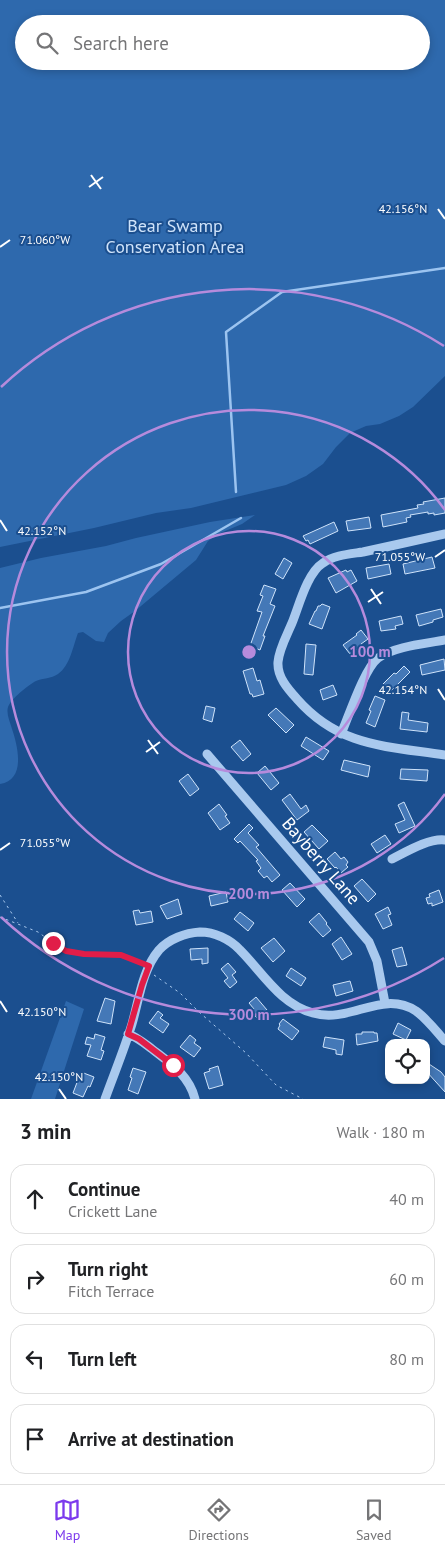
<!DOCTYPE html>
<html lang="en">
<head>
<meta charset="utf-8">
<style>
	body { margin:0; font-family:"PT Sans",sans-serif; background:#f2f2f2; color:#202124 }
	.controls { position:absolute; right:15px; bottom:15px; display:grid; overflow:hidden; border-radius:10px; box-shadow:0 2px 8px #0003 }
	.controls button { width:45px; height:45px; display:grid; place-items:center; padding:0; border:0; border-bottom:1px solid #e0e0e0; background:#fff; color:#202124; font:25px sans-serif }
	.stop { position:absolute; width:15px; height:15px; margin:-11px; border:4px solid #e11d48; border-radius:50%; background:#fff }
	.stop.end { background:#e11d48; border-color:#fff; box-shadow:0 1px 5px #0008 }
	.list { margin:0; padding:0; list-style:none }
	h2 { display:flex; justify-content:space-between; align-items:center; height:65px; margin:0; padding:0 20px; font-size:21px }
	h2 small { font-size:16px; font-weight:400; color:#757577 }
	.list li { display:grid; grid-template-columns:32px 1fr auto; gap:15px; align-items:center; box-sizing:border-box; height:70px; margin:0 10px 10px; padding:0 10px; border:1px solid #e0e0e0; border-radius:15px }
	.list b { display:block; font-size:19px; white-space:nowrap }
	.list p { margin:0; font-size:16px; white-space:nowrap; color:#757577 }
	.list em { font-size:16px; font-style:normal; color:#757577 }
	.icon { flex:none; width:28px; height:28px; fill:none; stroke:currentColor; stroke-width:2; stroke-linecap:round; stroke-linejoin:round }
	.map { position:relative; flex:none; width:445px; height:1099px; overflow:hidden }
	.search { position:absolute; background:#fff; box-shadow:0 2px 8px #0003; left:15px; right:15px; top:15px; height:55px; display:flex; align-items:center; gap:12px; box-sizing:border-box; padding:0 18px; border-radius:28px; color:#757577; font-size:19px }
	.sheet { height:385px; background:#fff }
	nav { display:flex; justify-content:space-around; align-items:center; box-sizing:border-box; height:70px; border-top:1px solid #e0e0e0; background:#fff; font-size:14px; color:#757577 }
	nav a { display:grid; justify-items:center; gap:2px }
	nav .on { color:#7c3aed }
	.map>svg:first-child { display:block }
</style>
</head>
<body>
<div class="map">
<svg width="445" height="1099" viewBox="0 0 445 1099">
	<rect width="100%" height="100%" fill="#1b4f8f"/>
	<path fill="#2e69ad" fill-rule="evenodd" d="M0,0H445V376L413,407L399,416L380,424L366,426L350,433L336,447L323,464L306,476L286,485L191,508L156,513L94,528L0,547ZM24,24H421V61H24Z
		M255,515L242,524L218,534L208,541L196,560L135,611L121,621L108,633L104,642L96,641L83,632L78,633C73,646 70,666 58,674C51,679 43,678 36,681C28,685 11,699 8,707C6,714 10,722 12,729C18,747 26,780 0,784V568L41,558L106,546L136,538L210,522Z
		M66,1001L84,1009L55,1099H31Z"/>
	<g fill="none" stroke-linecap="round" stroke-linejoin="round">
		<path stroke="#9cc4f0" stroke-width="2.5" d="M236,492L226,332L282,292L445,268
			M0,608L86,592L161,564L241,518"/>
	</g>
	<path fill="#4478b7" stroke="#cfe3fa" d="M445,498V513L434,515V513L428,514V512L410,515L411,517L406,518L407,522L383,527L381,515L418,508L417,505L424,504L423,502Z
		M369,517L371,528L348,531L346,521Z
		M334,522L338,531L310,544L308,540L306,541L303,536Z
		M432,557L435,568L405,574L403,564Z
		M284,558L292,563L283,579L275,574Z
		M389,564L391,574L368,579L366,568Z
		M346,570L347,572L351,570L357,581L336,593L328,578Z
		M264,585L276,589L270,604L275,606L263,636H265L260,650L250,646L262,612L257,611L263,596L260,595Z
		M322,604L330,607L322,629L309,624L315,611H316L318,606H320Z
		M441,609L443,617L433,620V622L419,626L416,615Z
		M401,616L403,624L395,626L396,629L381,631L379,621Z
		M361,630L368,639L361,644L362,646L350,654L343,645L357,635L356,634Z
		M306,644L316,645L313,675L304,674Z
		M444,659L445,670L422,675L420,665Z
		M404,666L410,672L391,691L383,684L394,673L396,674Z
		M253,668L257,681L260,680L264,694L253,697L252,694H250L243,671Z
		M333,685L337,695L323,700L320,690Z
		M375,696L385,700L375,727L366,723L371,711L369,710Z
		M206,706L215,708L212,722L203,719Z
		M276,708L294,725L286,733L268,715Z
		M402,712L409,713L408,720L428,723L427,732L400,729Z
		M306,737L329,751L323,760L301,746Z
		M240,740L251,754L243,761L231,747Z
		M344,760L370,766L368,777L341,770Z
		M265,766L279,783L271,790L257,773Z
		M401,769L428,770L427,781L400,779Z
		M188,774L199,789L190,796L179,781Z
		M290,794L301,809L306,805L309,811L297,820L282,800Z
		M404,802L415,826L399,833L395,824L405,820L398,805Z
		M219,804L227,815L225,816L230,823L220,830L208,813Z
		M249,824L253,828L248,833L259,845L256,847L280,875L272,882L267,876L264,878L258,871L261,868L256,861L258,860L240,841L238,843L234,839Z
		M312,825L328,841L319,849L304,832Z
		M385,835L391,844L377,853L371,844Z
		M335,852L341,859L344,857L348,862L346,865L348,867L341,873L336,867L335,868L327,859Z
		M362,879L376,894L368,902L354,886Z
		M290,883L305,899L297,907L282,890Z
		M439,890L443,902L432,906V903L428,904L426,898L430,897L429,894Z
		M226,892L228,902L211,906L209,896Z
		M178,899L182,914L167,919L160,906Z
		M388,907L391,914L388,915L392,925L383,929L375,914Z
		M139,910L140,913L151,911L153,922L136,925L133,911Z
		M240,912L254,923L248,931L234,919Z
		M319,913L327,923L326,924L331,930L323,937L309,922Z
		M341,937L352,954L342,960L332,944Z
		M274,938L285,951L273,962L261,948Z
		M402,947L407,965L397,967L392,950Z
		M208,948V963L202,964V959L191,960L190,949Z
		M228,963L236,972L232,975L237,982L230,988L224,981L228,978L221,969Z
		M291,968L306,978L301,986L286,976Z
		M350,981L353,991L336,996L333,985Z
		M256,997L267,1010L257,1018L251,1011L254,1009L249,1003Z
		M105,998L115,1001L111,1024L97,1021Z
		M158,1011L163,1015L160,1018L169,1024L163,1033L149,1023Z
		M283,1019L299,1031L292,1040L278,1029L280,1025L279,1024Z
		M398,1023L411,1030L406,1040L393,1034Z
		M362,1032H374V1033H377L378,1041L357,1045L356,1034H362Z
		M95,1034L105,1037L101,1050L104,1051L101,1060L87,1056L91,1045L85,1044L87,1037L94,1039Z
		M190,1035L196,1040L194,1043L201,1048L194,1057L180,1047Z
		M325,1037L344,1040L342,1055L336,1054V1050L323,1047Z
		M426,1062L441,1072L445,1077V1092L426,1071Z
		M218,1066L223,1085L209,1089L204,1073L210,1071L209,1069Z
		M133,1068L146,1072L138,1094L128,1090L132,1078L130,1077Z
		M81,1072L94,1077L90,1087L88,1086L83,1097L73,1093Z"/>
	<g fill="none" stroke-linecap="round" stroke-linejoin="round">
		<path stroke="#a9c9ee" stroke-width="1" stroke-dasharray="2.5 4" stroke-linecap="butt" d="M0,895L18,923
			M0,917L38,932L53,943L66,951L84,954L121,955L142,963
			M154,975L180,993L199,1012L246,1053L276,1085L303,1099"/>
		<path stroke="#a9c9ee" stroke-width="9" d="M445,534C418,540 390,546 363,552C350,554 334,555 323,563C307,573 299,606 292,623C287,635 279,649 278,662C277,677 288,689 297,699C339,747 386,746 445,755
			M341,734C349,716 364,669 378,658C396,646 424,644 445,640
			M207,754L369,942L377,961L385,1003
			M392,859C406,852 429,838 445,840
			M128,1034C137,1037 144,1043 152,1049C170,1063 189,1075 195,1099
			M105,1099C114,1074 124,1050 132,1024C139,1000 142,970 159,950C169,939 185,933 200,932C214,932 230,939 240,950C263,973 280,1004 313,1013C350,1024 382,989 416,1011C427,1019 436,1031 445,1041"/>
	</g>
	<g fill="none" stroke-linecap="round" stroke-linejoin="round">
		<path stroke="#e11d48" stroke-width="6" d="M53,943L66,951L84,954L121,955L149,966L142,985L128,1034L139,1039L173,1065"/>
	</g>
	<path fill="none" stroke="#fff" stroke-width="2" d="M91,175L101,189M89,187L103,177M438,209L445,219M0,247L10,240M0,520L7,531M435,557L445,550M371,589L381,604M368,602L383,592M438,689L445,700M148,740L158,754M146,752L160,742M0,850L10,843M0,1001L7,1012M59,1089L66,1099"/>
	<g fill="none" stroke="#b68bdc" stroke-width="2.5">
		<circle cx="249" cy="652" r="121"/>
		<path d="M445 794A242 242 0 1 1 445 510"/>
		<path d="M444 958A363 363 0 0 1 1 917M1 387A363 363 0 0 1 444 346"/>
	</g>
	<g text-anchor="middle" stroke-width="4" stroke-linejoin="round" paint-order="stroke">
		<g font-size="18" fill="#cfe3fa" stroke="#1b4f8f">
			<text x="175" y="232">Bear Swamp<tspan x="175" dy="21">Conservation Area</tspan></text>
		</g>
		<g font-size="18" fill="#fff" stroke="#1b4f8f">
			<text transform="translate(321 861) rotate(49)" y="6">Bayberry Lane</text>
		</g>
	</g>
	<g font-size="12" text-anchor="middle" fill="#fff" stroke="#1b4f8f" stroke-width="4" stroke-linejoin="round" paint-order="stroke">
		<text x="403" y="213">42.156°N</text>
		<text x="45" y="244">71.060°W</text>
		<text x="42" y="535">42.152°N</text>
		<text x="400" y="561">71.055°W</text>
		<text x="403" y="694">42.154°N</text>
		<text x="45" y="847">71.055°W</text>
		<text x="42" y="1016">42.150°N</text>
		<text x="59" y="1081">42.150°N</text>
	</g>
	<circle cx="249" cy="652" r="8" fill="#b68bdc" stroke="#1b4f8f" stroke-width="2.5"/>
	<g font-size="15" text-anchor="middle" font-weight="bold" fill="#b68bdc" stroke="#1b4f8f" stroke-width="4" stroke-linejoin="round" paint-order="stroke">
		<text x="370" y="657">100 m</text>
		<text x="249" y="899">200 m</text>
		<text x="249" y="1020">300 m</text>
	</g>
</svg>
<div class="controls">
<button><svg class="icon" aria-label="locate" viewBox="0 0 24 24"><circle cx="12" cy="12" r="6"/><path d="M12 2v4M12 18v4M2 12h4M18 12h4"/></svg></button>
</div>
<div class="stop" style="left:173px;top:1065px"></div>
<div class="stop end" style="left:53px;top:943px"></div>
<div class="search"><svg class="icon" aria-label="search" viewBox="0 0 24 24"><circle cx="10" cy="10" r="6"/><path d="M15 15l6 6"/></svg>Search here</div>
</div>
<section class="sheet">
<h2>3 min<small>Walk · 180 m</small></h2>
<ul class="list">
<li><svg class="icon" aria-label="ahead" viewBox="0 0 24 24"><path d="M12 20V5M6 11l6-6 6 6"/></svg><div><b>Continue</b><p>Crickett Lane</p></div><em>40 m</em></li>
<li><svg class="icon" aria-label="right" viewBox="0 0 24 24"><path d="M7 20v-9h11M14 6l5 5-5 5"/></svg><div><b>Turn right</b><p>Fitch Terrace</p></div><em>60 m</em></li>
<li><svg class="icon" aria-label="left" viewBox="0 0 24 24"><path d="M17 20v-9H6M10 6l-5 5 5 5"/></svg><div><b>Turn left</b></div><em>80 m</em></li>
<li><svg class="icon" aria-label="arrive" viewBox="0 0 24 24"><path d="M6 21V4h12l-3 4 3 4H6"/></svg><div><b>Arrive at destination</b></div></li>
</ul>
</section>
<nav>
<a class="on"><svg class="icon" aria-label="map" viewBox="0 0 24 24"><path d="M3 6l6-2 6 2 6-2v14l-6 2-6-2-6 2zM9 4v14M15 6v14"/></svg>Map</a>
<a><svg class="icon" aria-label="directions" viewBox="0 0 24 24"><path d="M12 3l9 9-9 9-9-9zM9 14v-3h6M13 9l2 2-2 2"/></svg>Directions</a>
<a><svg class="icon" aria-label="saved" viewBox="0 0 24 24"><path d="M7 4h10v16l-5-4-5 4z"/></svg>Saved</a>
</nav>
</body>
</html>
